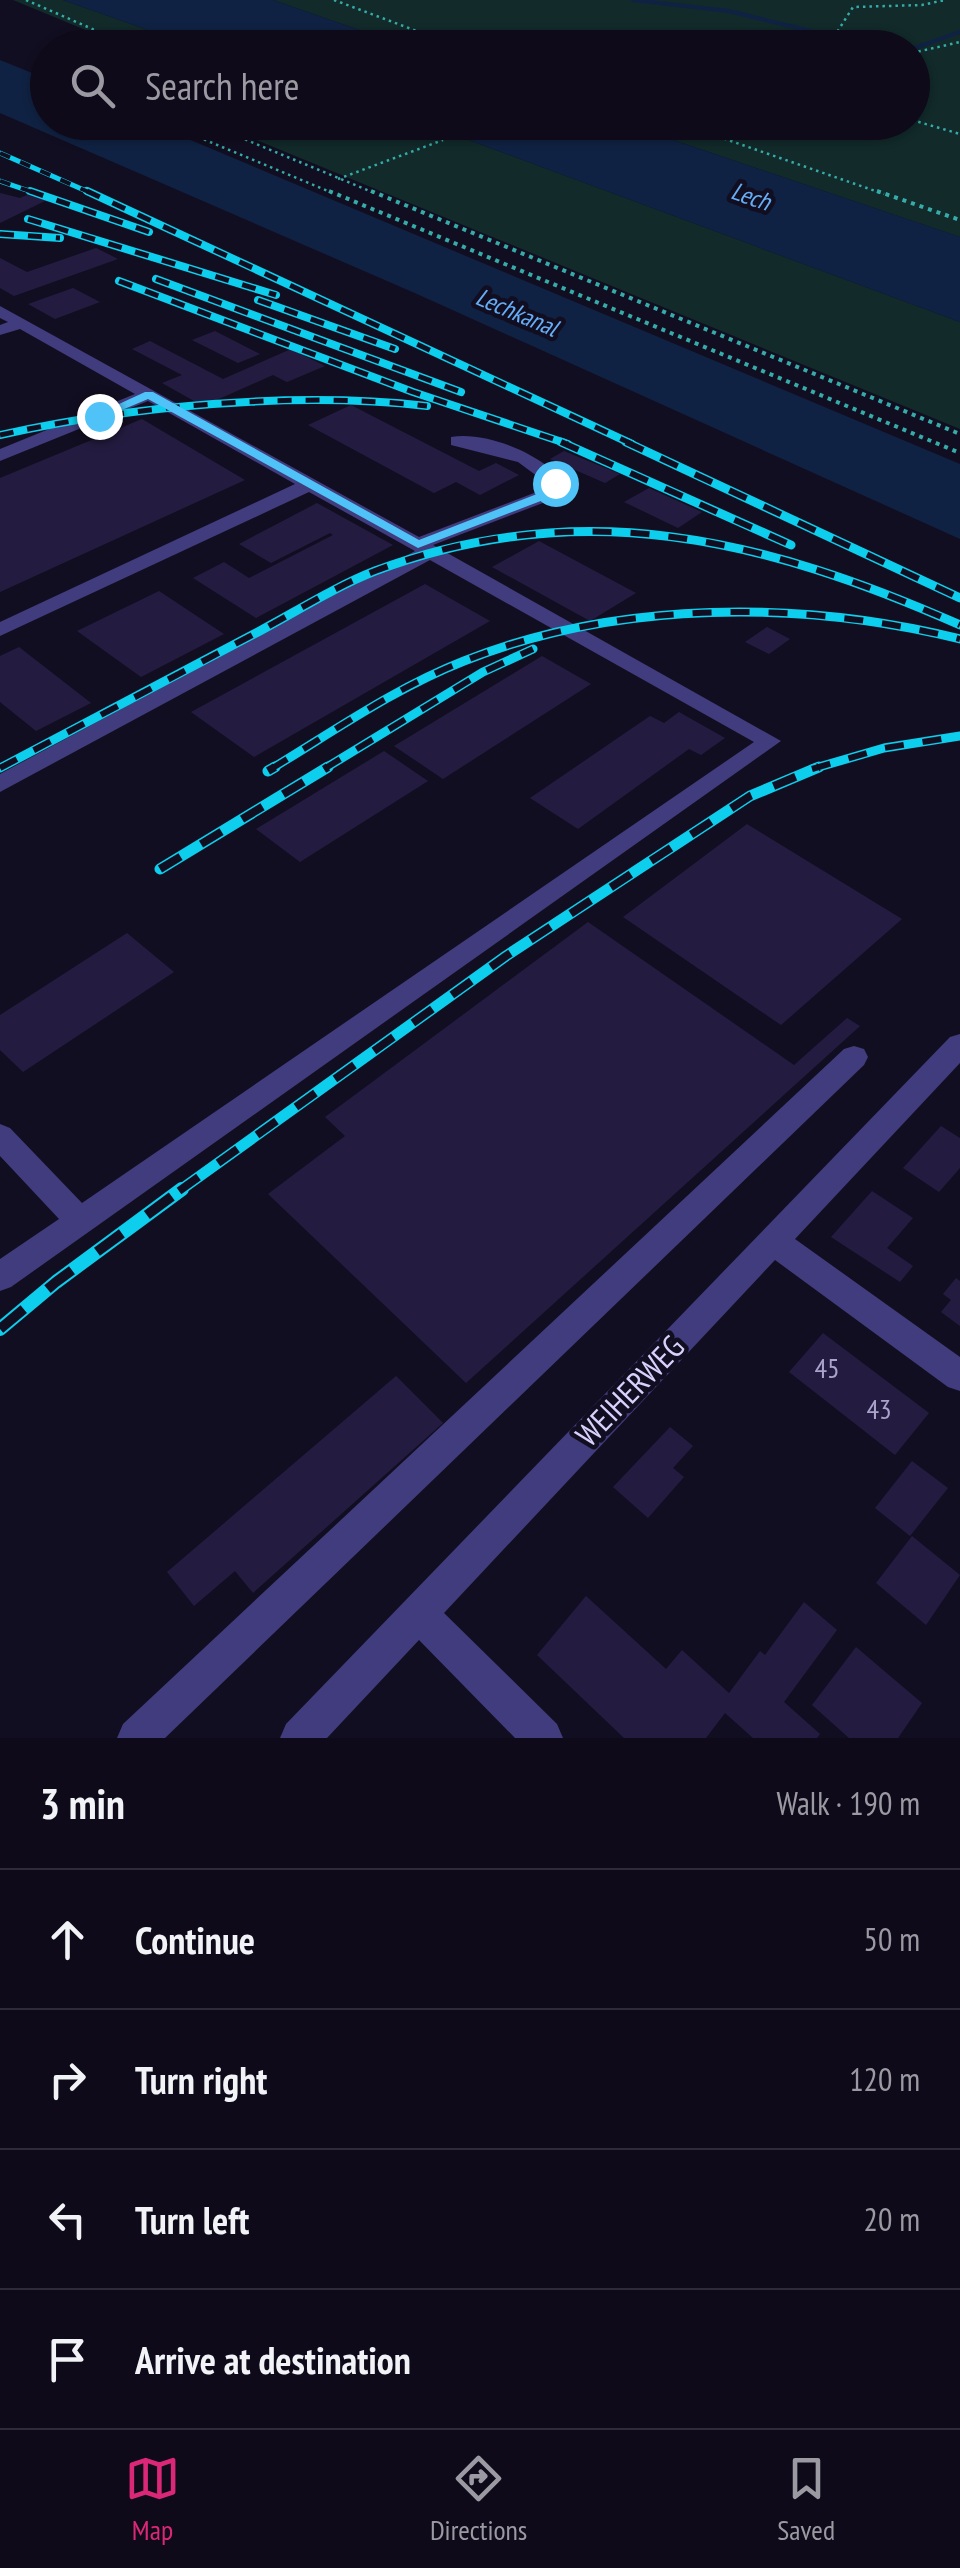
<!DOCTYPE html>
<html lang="en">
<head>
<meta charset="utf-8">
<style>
	body { margin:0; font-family:"PT Sans Narrow",sans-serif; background:#171322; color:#f1f3f6 }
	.stop { position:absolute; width:30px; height:30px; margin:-22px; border:8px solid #4fc3f7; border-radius:50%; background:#fff }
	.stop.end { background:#4fc3f7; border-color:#fff; box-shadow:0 2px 10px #0008 }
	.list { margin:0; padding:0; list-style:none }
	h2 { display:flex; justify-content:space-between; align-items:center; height:130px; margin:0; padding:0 40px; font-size:42px }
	h2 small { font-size:32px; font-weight:400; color:#9b9aa2 }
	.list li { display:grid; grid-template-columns:65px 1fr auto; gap:30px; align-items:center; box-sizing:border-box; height:140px; padding:0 40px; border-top:2px solid #2e2b38 }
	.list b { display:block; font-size:38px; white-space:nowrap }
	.list em { font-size:32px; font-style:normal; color:#9b9aa2 }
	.icon { flex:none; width:55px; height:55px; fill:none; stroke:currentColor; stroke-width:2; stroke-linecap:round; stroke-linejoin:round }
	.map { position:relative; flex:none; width:960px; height:1738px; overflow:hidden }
	.search { position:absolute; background:#0e0a19; box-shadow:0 2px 8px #0004; left:30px; right:30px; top:30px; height:110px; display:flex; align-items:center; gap:25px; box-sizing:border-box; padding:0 35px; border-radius:55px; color:#9b9aa2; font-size:38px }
	.sheet { height:690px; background:#0e0a19 }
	nav { display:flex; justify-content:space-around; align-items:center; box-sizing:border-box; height:140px; border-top:2px solid #2e2b38; background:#0e0a19; font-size:28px; color:#9b9aa2 }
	nav a { display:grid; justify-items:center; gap:5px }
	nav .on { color:#db2777 }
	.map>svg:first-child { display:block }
</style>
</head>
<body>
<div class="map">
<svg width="960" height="1738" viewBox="0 0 960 1738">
	<rect width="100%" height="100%" fill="#120e21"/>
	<path fill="#122a2a" d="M13,0H63L196,47H104L117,43Z
		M273,0H960V237L623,123L912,122V48L408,47Z
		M215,123H423L960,322V429Z"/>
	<path fill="#102243" d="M63,0H273L408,47H196Z
		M0,60L47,79L48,122L150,123L960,464V539L417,294L0,113Z
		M423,123H623L960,237V322Z"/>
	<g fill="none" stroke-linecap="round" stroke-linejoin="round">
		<path stroke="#102243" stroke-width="4" d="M633,0L729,11L827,35
			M912,49L960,32"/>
	</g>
	<path fill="#241c40" d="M0,193L20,198L27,195L47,200L0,223Z
		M96,248L118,259L14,296L0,288V258L27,272Z
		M73,288L100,302L55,319L28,304Z
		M215,331L260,354L238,363L192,340Z
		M150,341L223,379L291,349L325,366L287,382L273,375L203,406L162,383L182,375L132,349Z
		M351,405L479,471L496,463L519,475L480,495L456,482L434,493L308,425Z
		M142,419L245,480L0,592V478Z
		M564,451L620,474L605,483L550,459Z
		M649,488L702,512L678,528L624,502Z
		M317,503L393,545L256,618L193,578L224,562L249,578L333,535L330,533L271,563L239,544Z
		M539,541L636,593L590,621L492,567Z
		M425,584L490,621L254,757L191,712Z
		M159,591L224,634L141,677L77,631Z
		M767,627L790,639L769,654L745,642Z
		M19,647L91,703L36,731L0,702V656Z
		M542,656L591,684L443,779L394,746Z
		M679,712L725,738L701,755L689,749L578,829L530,798L650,716L664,723Z
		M384,751L428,781L300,862L256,829Z
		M747,824L902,919L781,1025L623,917Z
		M588,922L794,1065L847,1018L860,1026L466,1383L268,1194L345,1136L325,1117Z
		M127,933L174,972L23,1072L0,1050V1015Z
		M941,1126L960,1138V1168L939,1192L903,1168Z
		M872,1191L913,1218L887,1248L913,1266L900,1282L831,1237Z
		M956,1278L960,1281V1326L941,1312L951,1300L943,1294Z
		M823,1333L929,1413L895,1455L789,1372Z
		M396,1376L443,1423L253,1593L235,1571L194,1606L167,1572Z
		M670,1427L693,1446L673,1468L684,1477L648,1518L613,1487Z
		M912,1461L948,1488L910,1536L875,1508Z
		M912,1536L960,1575L926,1625L876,1583Z
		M586,1596L666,1669L682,1650L729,1693L760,1651L765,1655L804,1602L837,1630L784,1702L820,1734L817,1738H753L725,1713L706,1738H624L537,1655Z
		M856,1647L922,1703L898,1738H849L812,1705Z"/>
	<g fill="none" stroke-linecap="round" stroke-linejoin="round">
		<path stroke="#35aca9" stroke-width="2.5" stroke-dasharray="2.5 4" stroke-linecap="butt" d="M26,0L136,48
			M334,0L462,48
			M834,39L870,48
			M827,48L853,7L922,5L945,0
			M912,53L960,42
			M912,120L960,134
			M162,122L335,194
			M203,122L377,194
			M689,122L702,131L884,194
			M338,179L443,140"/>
		<path stroke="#35aca9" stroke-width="4" stroke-dasharray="4 5" stroke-linecap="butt" d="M329,191L960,453
			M371,191L960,434
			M877,191L960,220"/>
		<path fill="#413c7d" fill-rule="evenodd" d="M0,306L419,537L534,493L545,482L518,462L451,445V437C486,431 543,454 564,483L548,501L433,545L781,741L11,1287L0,1291V1259L59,1219L0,1156V1124L10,1128L82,1203L754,742L430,560L0,792V774L415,551L309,492L0,636V622L295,484L148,401L0,461V449L135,394L20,329L0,335V325L8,322L0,318Z
			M960,1034V1063L795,1239L960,1357V1391L948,1387L775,1260L444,1613L557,1724L563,1738H515L419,1640L327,1738H280L286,1724L950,1037Z
			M854,1046L864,1049L868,1057L864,1065L165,1738H117L123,1724L844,1049Z"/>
		<g stroke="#0dceec" stroke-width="5">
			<path id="rail-far4" d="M0,153L93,194
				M0,181L38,194"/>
		</g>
		<g stroke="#0dceec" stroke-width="8">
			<path id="rail-far3" d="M30,191L149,232
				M87,191L632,444
				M28,219L276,295
				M0,234L60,238
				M156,279L461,392
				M119,281L413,392L568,444
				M258,300L395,349
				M0,435C131,406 294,391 427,406"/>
		</g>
		<g stroke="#0dceec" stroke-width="9">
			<path id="rail-far2" d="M561,442L791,545
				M626,442L960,598
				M0,768C85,723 170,679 254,634C294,613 334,587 375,571C581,494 766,539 960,625
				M271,769C334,731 395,688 464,661C617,600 802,600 960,639
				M324,769L483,672L533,649
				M812,769L884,748L960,736"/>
		</g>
		<g stroke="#0dceec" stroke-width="11">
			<path id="rail-far1" d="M268,771L275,767
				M160,869L328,767
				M179,1191L506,956L750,796L819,767"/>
		</g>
		<g stroke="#0dceec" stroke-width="14">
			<path id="rail" d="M0,1329L56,1282L182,1189"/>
		</g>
		<use href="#rail-far4" stroke="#120e21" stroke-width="4" stroke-dasharray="11" stroke-linecap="butt"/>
		<use href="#rail-far3" stroke="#120e21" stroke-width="5" stroke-dasharray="14" stroke-linecap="butt"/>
		<use href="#rail-far2" stroke="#120e21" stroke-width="6" stroke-dasharray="19" stroke-linecap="butt"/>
		<use href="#rail-far1" stroke="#120e21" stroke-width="8" stroke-dasharray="24" stroke-linecap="butt"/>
		<use href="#rail" stroke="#120e21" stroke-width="10" stroke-dasharray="31" stroke-linecap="butt"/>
	</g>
	<path fill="#4fc3f7" d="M145,392H153L419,540L537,494L551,481L561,483L546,499L418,548L148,399L103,418L93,416Z"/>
	<g text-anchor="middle" stroke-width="9" stroke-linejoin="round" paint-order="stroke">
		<g font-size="25" font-style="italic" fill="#65aef6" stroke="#120e21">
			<text transform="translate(751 196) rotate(19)" y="9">Lech</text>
			<text transform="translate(517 312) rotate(23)" y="9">Lechkanal</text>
		</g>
		<g font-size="28" fill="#aaa4cd">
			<text x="827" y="1378">45</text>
			<text x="879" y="1419">43</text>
		</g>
		<g font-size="32" fill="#d7d1fc" stroke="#120e21">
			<text transform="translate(630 1391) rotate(-46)" y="11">WEIHERWEG</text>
		</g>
	</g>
</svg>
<div class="stop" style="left:555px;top:483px"></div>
<div class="stop end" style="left:99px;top:416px"></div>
<div class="search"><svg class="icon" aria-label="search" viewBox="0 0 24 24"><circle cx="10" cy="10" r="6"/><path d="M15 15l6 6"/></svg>Search here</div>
</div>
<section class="sheet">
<h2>3 min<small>Walk · 190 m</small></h2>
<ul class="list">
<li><svg class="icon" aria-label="ahead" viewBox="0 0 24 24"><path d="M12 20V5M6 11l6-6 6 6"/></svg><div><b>Continue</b></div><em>50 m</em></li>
<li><svg class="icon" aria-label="right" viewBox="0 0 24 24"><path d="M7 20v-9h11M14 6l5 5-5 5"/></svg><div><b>Turn right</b></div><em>120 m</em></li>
<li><svg class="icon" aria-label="left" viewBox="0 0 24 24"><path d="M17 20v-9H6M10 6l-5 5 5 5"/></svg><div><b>Turn left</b></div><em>20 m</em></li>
<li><svg class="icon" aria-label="arrive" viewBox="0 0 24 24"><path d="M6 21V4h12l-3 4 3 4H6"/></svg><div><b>Arrive at destination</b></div></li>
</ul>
</section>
<nav>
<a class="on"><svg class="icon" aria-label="map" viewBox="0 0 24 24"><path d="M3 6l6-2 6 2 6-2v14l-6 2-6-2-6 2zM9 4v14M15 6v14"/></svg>Map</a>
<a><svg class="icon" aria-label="directions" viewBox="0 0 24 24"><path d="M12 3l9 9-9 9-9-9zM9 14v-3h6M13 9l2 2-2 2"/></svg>Directions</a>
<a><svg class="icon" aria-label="saved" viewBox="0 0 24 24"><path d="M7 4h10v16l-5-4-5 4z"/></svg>Saved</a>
</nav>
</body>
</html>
